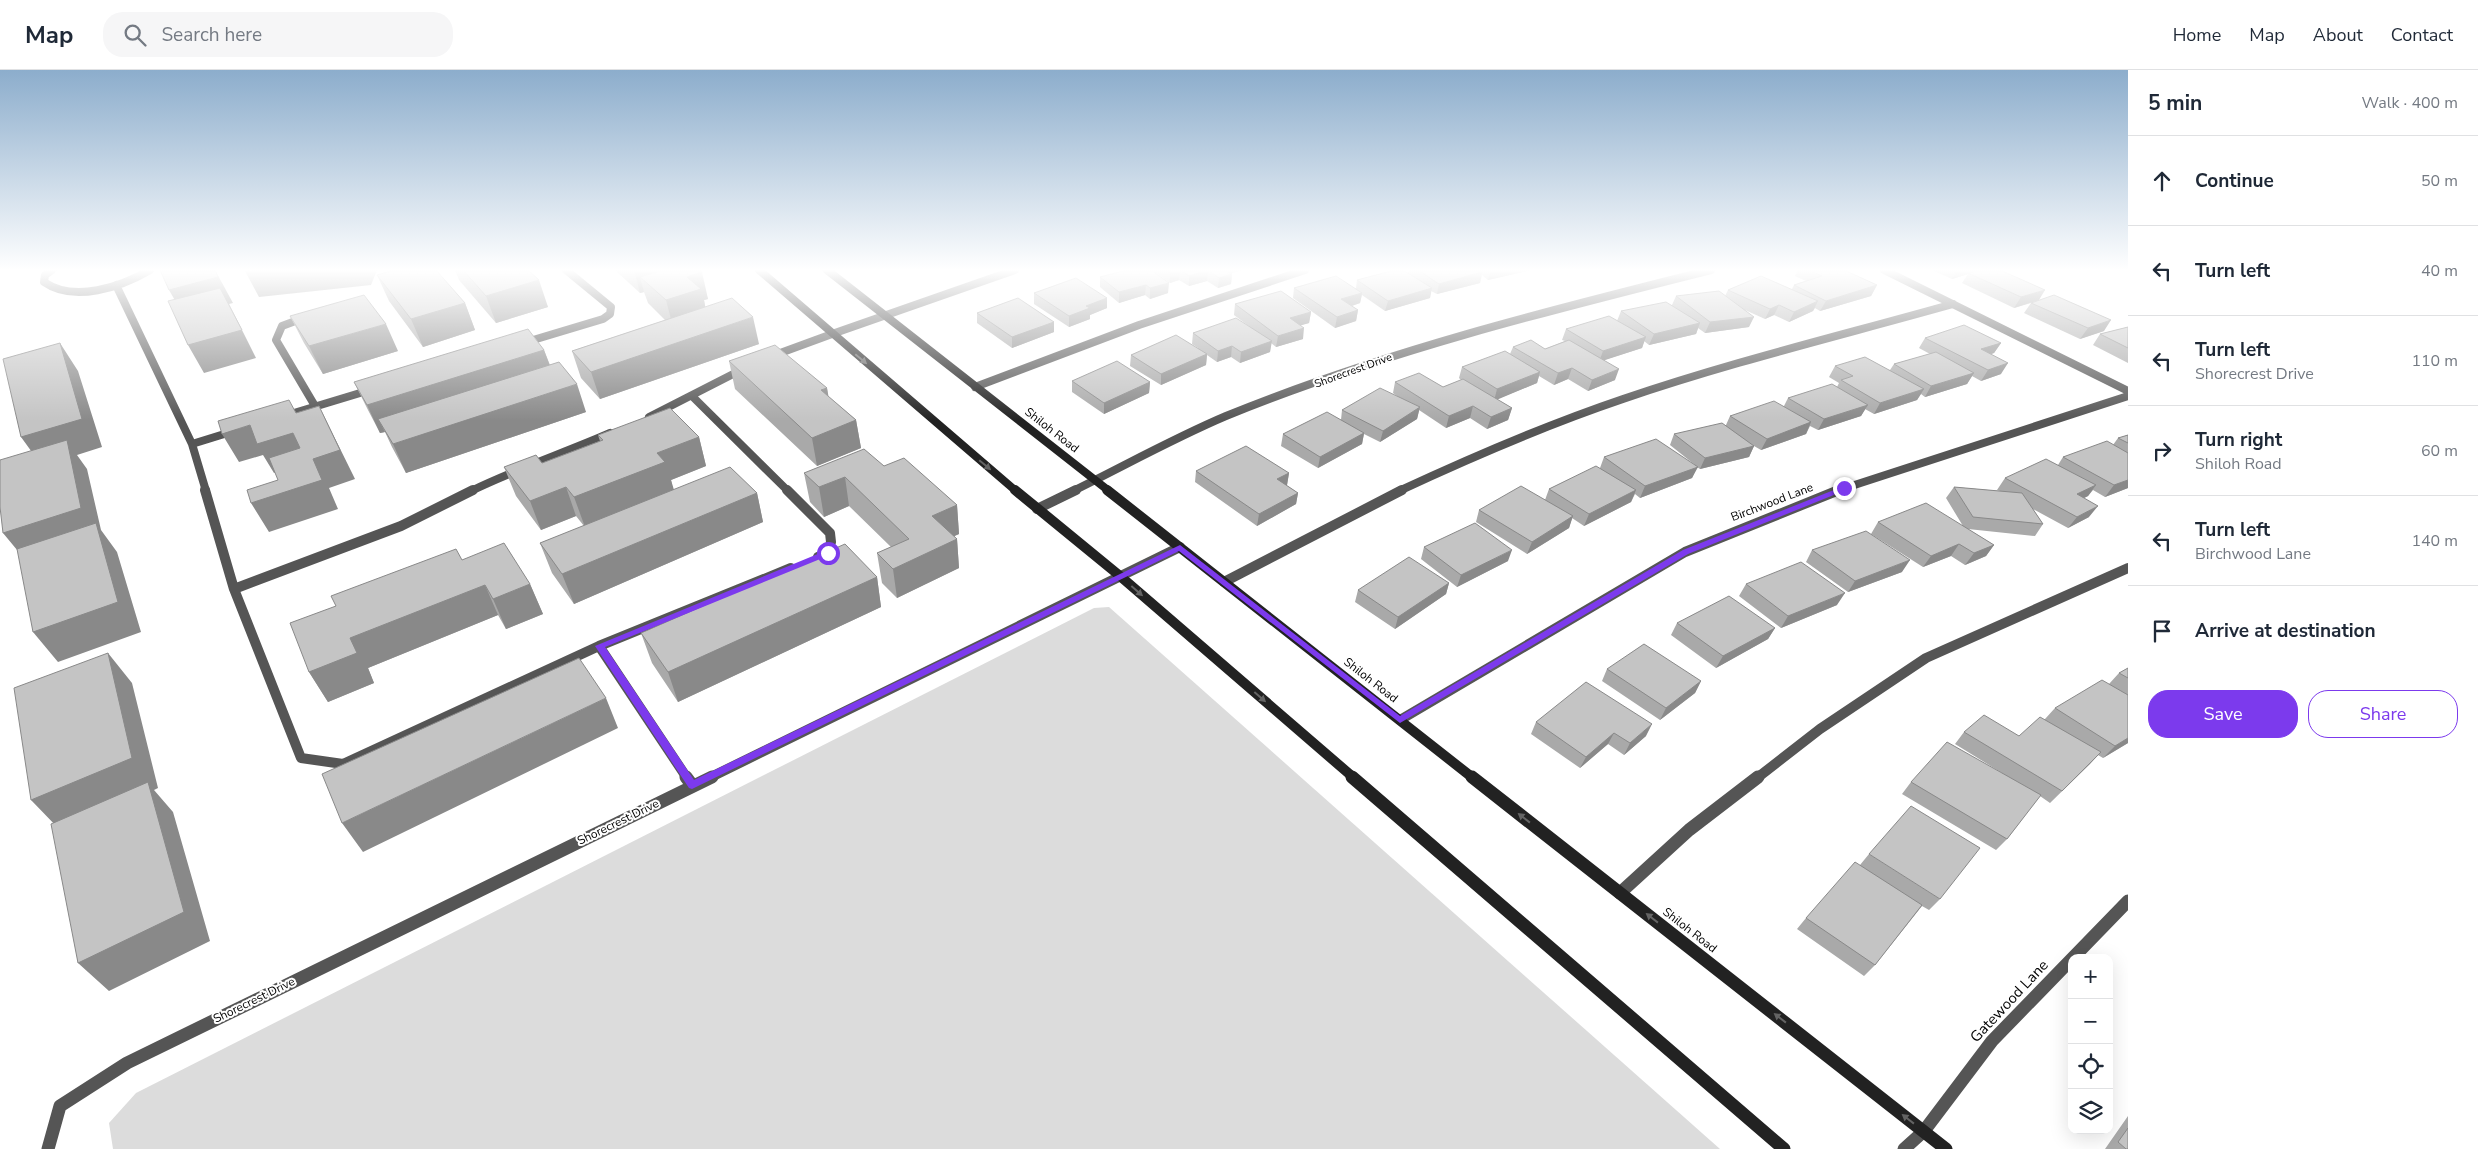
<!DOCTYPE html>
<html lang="en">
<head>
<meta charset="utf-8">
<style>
	body { margin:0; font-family:"Nunito Sans",sans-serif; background:#f6f6f7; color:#1f2937 }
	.controls { position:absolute; right:15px; bottom:15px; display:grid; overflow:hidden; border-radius:10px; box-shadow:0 5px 20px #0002 }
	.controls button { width:45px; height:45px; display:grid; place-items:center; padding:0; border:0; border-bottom:1px solid #e0e1e3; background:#fff; color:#1f2937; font:25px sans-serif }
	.stop { position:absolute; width:15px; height:15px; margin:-11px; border:4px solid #7c3aed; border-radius:50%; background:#fff }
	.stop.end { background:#7c3aed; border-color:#fff; box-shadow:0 1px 5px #0008 }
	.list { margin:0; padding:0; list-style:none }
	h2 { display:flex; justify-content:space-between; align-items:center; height:65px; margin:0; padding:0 20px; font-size:21px }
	h2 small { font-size:16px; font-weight:400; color:#747a83 }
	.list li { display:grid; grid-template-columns:32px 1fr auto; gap:15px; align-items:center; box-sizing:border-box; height:90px; padding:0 20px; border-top:1px solid #e0e1e3 }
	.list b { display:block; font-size:19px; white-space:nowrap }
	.list p { margin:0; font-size:16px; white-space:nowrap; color:#747a83 }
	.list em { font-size:16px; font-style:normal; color:#747a83 }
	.actions { display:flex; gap:10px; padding:15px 20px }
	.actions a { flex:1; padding:11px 0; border:1px solid #7c3aed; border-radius:20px; text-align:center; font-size:18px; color:#7c3aed }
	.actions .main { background:#7c3aed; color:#fff }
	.icon { flex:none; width:28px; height:28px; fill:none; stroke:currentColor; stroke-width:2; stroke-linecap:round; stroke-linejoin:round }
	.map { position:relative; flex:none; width:2128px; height:1079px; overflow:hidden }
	header { display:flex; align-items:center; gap:30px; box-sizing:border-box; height:70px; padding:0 25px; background:#fff; border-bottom:1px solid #e0e1e3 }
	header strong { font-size:24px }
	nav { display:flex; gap:28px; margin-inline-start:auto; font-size:18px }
	.search { width:350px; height:45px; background:#f6f6f7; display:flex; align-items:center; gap:12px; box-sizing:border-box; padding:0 18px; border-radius:20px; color:#747a83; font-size:19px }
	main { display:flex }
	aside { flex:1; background:#fff }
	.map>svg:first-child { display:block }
</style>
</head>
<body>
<header>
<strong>Map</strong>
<div class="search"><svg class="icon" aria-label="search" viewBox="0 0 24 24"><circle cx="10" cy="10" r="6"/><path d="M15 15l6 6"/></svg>Search here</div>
<nav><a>Home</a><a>Map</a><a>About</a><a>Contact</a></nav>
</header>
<main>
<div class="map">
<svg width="2128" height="1079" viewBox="0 0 2128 1079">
	<rect width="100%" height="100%" fill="#fff"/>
	<path fill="#dcdcdc" d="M1109,537L1720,1079H113L109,1053L136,1023L1094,538Z"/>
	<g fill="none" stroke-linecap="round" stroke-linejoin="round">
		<path stroke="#555" stroke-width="8" d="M52,200L45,205L44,212C74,233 121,217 150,200
			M116,215L192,374L206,421
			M306,247L282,256L276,270L315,336
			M523,273L603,249L610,244L611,237L566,200
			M772,286L832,264
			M975,317L1139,255L1305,200
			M693,327L788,421
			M284,346L370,320
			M649,347L743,299
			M192,374L234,361
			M471,421C516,399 564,383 610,363
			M1399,421C1472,387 1546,355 1623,329C1731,292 1843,265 1953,234"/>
		<path stroke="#555" stroke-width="10" d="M205,420L234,519L301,688L343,694L599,576L791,498
			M787,420L830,463L831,472L828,483L818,487
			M1224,512L1402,420
			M234,519L401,456L473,420
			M599,576L687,708
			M1757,708L1820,659L1926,588L2128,498"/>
		<path stroke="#555" stroke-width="13" d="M686,707L692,715
			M1620,823L1689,760L1758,707"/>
		<path stroke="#555" stroke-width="8" d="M1884,200L2128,321
			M832,264L1015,200
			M1073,421C1124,396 1174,368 1226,346C1383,282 1547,241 1711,200
			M1836,421L2128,326"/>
		<path stroke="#555" stroke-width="10" d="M1037,439L1076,420
			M1400,650L1685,482L1839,420
			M709,708L1180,477"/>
		<path stroke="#555" stroke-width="13" d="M48,1079L60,1036L127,993L712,707
			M1904,1079L1924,1061L1992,971L2128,831"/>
		<path stroke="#222" stroke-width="8" d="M759,200L1016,421
			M827,200L1109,421"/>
		<path stroke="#222" stroke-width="10" d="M1015,420L1120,506L1354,708
			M1107,420L1473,708"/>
		<path stroke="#222" stroke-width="13" d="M1352,707L1784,1079
			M1472,707L1946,1079"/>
	</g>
	<path fill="#a9a9a9" d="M455,200H528L548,237L496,253L459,210Z
		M616,200H698L708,229L704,230L705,237L759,274L600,329L581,308L572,281L665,250L648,233L644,222L640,223L616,201Z
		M1127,200H1243L1231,203L1232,204L1231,214L1218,218L1207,211L1189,216L1179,210L1170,213L1156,203L1168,223L1150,229L1145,225L1119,233L1100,217V207Z
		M1409,200H1532L1488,210L1482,205L1480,213L1437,224L1431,221L1430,228L1385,241L1362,225L1360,233L1352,236L1358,240L1356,251L1335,258L1293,228L1294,218H1356L1357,210L1408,203Z
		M1798,200H1844L1877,215L1871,226L1820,241L1815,238L1813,241L1789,252L1774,245L1765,249L1745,240L1749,257L1705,263L1698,258L1696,264L1649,275L1644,271L1642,278L1604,290L1615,310L1588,321L1568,309L1554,315L1539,306L1537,313L1497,329L1512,338L1508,350L1487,359L1470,348L1446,358L1419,340L1417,349L1380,372L1364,364L1362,374L1318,398L1281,376L1283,364L1341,350L1342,340L1397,326L1393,323L1395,312L1443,317L1461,310L1459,308L1462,297L1510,284L1513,277L1545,279L1565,271L1562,270L1566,259L1617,251L1621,241L1672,235L1676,226H1725L1728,220L1792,219L1794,215L1806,211L1795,206Z
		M1932,200H1978H1977L2104,261L2080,269L2024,243L2031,233L2014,238L1962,213L1968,204L1952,209Z
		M377,205L465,233L475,260L423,277L389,231Z
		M1034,223L1107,228V238L1090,245V249L1069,257L1034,234Z
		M1235,234L1311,242L1309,253L1300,255L1303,269L1276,277L1271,273L1270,282L1240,293L1231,287L1217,292L1207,285L1206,295L1161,315L1130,296L1131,285L1198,278L1192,274L1193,263L1250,257L1234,245Z
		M977,243L1054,252V262L1012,278L977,253Z
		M290,246L398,281L323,304L304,273Z
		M2128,257V293L2093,275L2100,264Z
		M1925,268L2001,273L1994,283L1991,284L2001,304L1981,311L1972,306L1967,314L1925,327L1921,324L1917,330L1874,344L1865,339L1861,346L1818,360L1810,356L1806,364L1761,380L1754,376L1749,387L1700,399L1697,397L1692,408L1640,428L1635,424L1631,432L1584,456L1572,448L1569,458L1527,484L1476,452L1479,440L1545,430L1549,419L1600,398L1604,387L1695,395L1670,375L1674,364L1726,355L1730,346L1784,336L1788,328L1837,317L1839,313L1829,307L1835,296L1890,300L1894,294L1930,284L1919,278Z
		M544,280L550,295L586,342L406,403L392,377L385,362L380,363L368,340L354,312Z
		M729,291L827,318L828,326L856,350L861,378L817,396L735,319Z
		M1072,311L1150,312L1149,323L1104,344L1072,322Z
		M598,365L699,367L706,396L671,410L673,420L757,423L763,452L574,534L552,503L540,473L584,456L576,446L541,460L516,426L504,397L542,393L600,371Z
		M2128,365V418L2105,427L2093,420L2088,426L2084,428L2089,447L2068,458L2033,439L2043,454L2035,466L1968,459L1994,475L1986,486L1965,495L1951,486L1923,497L1871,464L1878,452L1963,456L1946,428L1954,417L2000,421L1997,420L2005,408L2058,395L2063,387L2113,375L2118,368Z
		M884,396L957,435L959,464L954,466L957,469L959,498L897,528L882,513L877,483L891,477L849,436L824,447L810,432L804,403Z
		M1196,401L1289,403L1287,415H1286L1298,423L1296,434L1257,456L1195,412Z
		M1424,477L1508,491L1457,517L1421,489Z
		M1812,480L1902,502L1848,522L1806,492Z
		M462,490L530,514L543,544L506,559L498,545L368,598L374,613L328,632L309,602L336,536Z
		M877,507L881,537L678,632L652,593L641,563Z
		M1449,513L1446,524L1395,559L1355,532L1358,520Z
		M1746,514L1837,535L1781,558L1739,526Z
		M1677,553L1775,558L1768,569L1716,598L1671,565Z
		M2128,598V673L2103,688L2098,685L2050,733L2040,726L2007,769L1996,780L1902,724L1911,712L2002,703L1955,674L1964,662L2019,666L2045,649L2055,638L2109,614L2119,603Z
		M1607,599L1701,611L1695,623L1660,650L1602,611Z
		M1536,652L1646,666L1624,685L1608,674L1580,698L1531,664Z
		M1869,784L1940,829L1929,840L1922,836L1875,895L1864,906L1797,859L1806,848L1860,795Z
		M2128,1046V1079H2105Z"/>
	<path fill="#898989" d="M215,200L233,233L229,234L256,288L204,303L188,275L184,246L169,220Z
		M257,200H377L371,215L259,227L245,201Z
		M634,200H652L656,218L640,207L644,222L640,223Z
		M1180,200L1179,210L1170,213V203Z
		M1208,200L1207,211L1189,216V206Z
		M1231,200H1243L1230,203Z
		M1491,200H1532L1488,210Z
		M1957,200H1978L1977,201L1968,203V204L1952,209Z
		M702,202L708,229L704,230L707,246L673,257L666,230L687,207Z
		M1482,202L1480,213L1437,224L1439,214Z
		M1232,204L1231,214L1218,218L1219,208Z
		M539,210L548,237L496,253L486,226Z
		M1169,213L1168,223L1150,229V218Z
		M1146,215L1145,225L1119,233V222Z
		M1877,215L1871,226L1820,241L1826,231Z
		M1432,218L1430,228L1385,241L1388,231Z
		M2045,220L2039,230L2014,238L2021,227Z
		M1362,223L1360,233L1339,240L1341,229Z
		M1107,228V238L1090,245V249L1069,257V246L1086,236Z
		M1818,231L1813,241L1789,252L1794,242Z
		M465,233L475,260L423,277L411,249Z
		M1779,235L1774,245L1765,249L1770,239Z
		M1358,240L1356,251L1335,258L1337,247Z
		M1311,242L1309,253L1289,259L1290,248Z
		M753,247L759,274L600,329L591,302Z
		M1754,247L1749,257L1705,263L1710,252Z
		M2111,250L2104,261L2080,269L2088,258Z
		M1054,252V262L1012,278V267Z
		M1700,253L1696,264L1649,275L1654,264Z
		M386,254L398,281L323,304L309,276Z
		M1304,258L1303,269L1276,277L1278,266Z
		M1646,267L1642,278L1599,292L1603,281Z
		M1272,271L1270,282L1240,293L1241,282Z
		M60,273L78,301L102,377L77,385L87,399L101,460L117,482L141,562L58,592L33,562L27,492L3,463L42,396L21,367Z
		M2001,273L1994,283L1974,290L1981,279Z
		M1232,276L1231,287L1217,292L1218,281Z
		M544,280L554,307L378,349L385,362L380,363L367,335Z
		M1207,284L1206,295L1161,315V304Z
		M2008,293L2001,304L1981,311L1988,300Z
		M1572,298L1568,309L1554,315L1558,303Z
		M1619,299L1615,310L1588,321L1592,310Z
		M1540,302L1537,313L1494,331L1497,319Z
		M1974,303L1967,314L1925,327L1931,316Z
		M1150,312L1149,323L1104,344V333Z
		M577,314L586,342L406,403L393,374Z
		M827,318L832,346L821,320Z
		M1924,319L1917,330L1874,344L1880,333Z
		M1868,335L1861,346L1818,360L1824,349Z
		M319,336L355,409L329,418L338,439L269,462L251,433L313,389Z
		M1473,336L1470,348L1446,358L1449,346Z
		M1420,337L1417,349L1380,372L1383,361Z
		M1512,338L1508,350L1487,359L1491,347Z
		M856,350L861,378L817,396L812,368Z
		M1811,352L1806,364L1761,380L1767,369Z
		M250,355L293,363L309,391L274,403L263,385L239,392L222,364Z
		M1364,363L1362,374L1318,398L1320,387Z
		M699,367L706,396L671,410L674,420L585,457L574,427L657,383Z
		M1754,376L1749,387L1700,399L1705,388Z
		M1698,397L1692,408L1640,428L1645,416Z
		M1289,403L1287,415L1275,421L1277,409Z
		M845,407L849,436L824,447L819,417Z
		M2128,410V418L2105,427L2114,415Z
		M2096,415L2088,426L2068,436L2077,424Z
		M566,417L576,446L541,460L530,431Z
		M1636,420L1631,432L1584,456L1589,444Z
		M757,423L763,452L574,534L562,504Z
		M1298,423L1296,434L1257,456L1259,444Z
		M957,435L959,464L935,475L932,446Z
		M2098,436L2089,447L2068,458L2077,447Z
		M1573,446L1569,458L1527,484L1532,472Z
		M957,469L959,498L897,528L893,499Z
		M1959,474L1951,486L1923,497L1931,486Z
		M1994,475L1986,486L1965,495L1974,483Z
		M1512,480L1508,491L1457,517L1461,505Z
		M1910,490L1902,502L1848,522L1855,511Z
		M877,507L881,537L678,632L668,602Z
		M1449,513L1446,524L1395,559L1398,547Z
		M530,514L543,544L506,559L493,529Z
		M485,515L498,545L368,598L374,613L328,632L309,602L350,568Z
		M1845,523L1837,535L1781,558L1788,546Z
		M1775,558L1768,569L1716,598L1723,586Z
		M108,583L132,613L158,718L154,720L173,742L210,871L109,921L78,893L60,760L31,730Z
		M1701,611L1695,623L1660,650L1666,638Z
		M606,628L618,658L363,782L342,753Z
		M1652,654L1646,666L1624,685L1630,673Z
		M1614,663L1608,674L1580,698L1586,687Z
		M2128,668V673L2103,688L2115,676Z
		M2101,682L2090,694L2050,733Z"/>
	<path fill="#c4c4c4" stroke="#898989" d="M160,200H215L218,207L169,220Z
		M395,200H436L465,233L411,249L377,205Z
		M463,200H528L539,210L486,226Z
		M659,200H698L702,202L687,207L701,219L666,230L640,207L660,201Z
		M1127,200H1151L1169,213L1150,218L1146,215L1119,222L1100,207Z
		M1166,200H1225L1232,204L1219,208L1208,200L1189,206L1180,200L1170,203Z
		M1395,200H1403L1432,218L1388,231L1357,210Z
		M1418,200H1478L1482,202L1439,214Z
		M1809,200H1844L1877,215L1826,231L1794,215L1822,206Z
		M1980,200H2000L2045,220L2021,227L1968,203Z
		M1336,206L1362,223L1341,229L1358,240L1337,247L1294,218Z
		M1761,206L1818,231L1794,242L1779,235L1770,239L1728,220Z
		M1076,208L1107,228L1086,236L1090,238L1069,246L1034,223Z
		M220,218L242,260L188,275L168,231Z
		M1281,221L1311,242L1290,248L1304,258L1278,266L1235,234Z
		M1719,221L1754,247L1710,252L1676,226Z
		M364,225L386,254L309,276L290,246Z
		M2054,225L2111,250L2088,258L2031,233Z
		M732,228L753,247L591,302L572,281Z
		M1018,228L1054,252L1012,267L977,243Z
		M1666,232L1700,253L1654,264L1621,241Z
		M1609,246L1646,267L1603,281L1566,259Z
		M1236,248L1272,271L1241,282L1232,276L1218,281L1193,263Z
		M1964,255L2001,273L1981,279L2008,293L1988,300L1925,268Z
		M2128,257V278L2100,264Z
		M528,259L544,280L367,335L354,312Z
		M1176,265L1207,284L1161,304L1131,285Z
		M1531,270L1545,279L1569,270L1619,299L1592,310L1572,298L1558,303L1513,277Z
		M60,273L82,349L21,367L3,289Z
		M775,275L827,318L821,320L856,350L812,368L729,291Z
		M1505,281L1540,302L1497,319L1462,297Z
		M1936,282L1974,303L1931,316L1894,294Z
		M1865,287L1924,319L1880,333L1841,310L1853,306L1835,296Z
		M1117,291L1150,312L1104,333L1072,311Z
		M559,292L577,314L393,374L378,349Z
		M1419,303L1443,317L1463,309L1512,338L1491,347L1473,336L1449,346L1395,312Z
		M1832,314L1868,335L1824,349L1788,328Z
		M1380,318L1420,337L1383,361L1342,340Z
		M289,330L296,343L319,336L340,380L313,389L322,410L251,433L247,420L278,410L269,388L300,378L293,363L257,374L250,355L222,364L218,351Z
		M1774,331L1811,352L1767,369L1730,346Z
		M670,338L699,367L657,383L665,392L574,427L566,417L530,431L504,397L536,385L542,393L603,370L598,365Z
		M1327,342L1364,363L1320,387L1283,364Z
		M1722,353L1754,376L1705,388L1674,364Z
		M2128,365V373L2118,368Z
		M1656,369L1698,397L1645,416L1604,387Z
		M67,370L81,438L3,463L0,437V390Z
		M2107,371L2128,383V410L2114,415L2063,387Z
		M1246,376L1289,403L1277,409L1298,423L1259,444L1196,401Z
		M864,379L884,396L904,388L957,435L932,446L957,469L893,499L877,483L909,469L845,407L819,417L804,403Z
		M2046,389L2096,415L2077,424L2098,436L2077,447L2005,408Z
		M1596,396L1636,420L1589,444L1549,419Z
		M730,397L757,423L562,504L540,473Z
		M1521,416L1573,446L1532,472L1479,440Z
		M1954,417L2022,423L2043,454L1973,447Z
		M1926,433L1994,475L1974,483L1959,474L1931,486L1878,452Z
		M96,453L118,532L33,562L17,479Z
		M1475,453L1512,480L1461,505L1424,477Z
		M1866,461L1910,490L1855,511L1812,480Z
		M504,473L530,514L493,529L485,515L350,568L357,583L309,602L290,553L336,536L331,526L456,479L462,490Z
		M845,474L877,507L668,602L641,563Z
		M1409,487L1449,513L1398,547L1358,520Z
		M1801,492L1845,523L1788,546L1746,514Z
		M1729,526L1775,558L1723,586L1677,553Z
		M1644,574L1701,611L1666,638L1607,599Z
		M108,583L132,688L31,730L14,618Z
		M579,588L606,628L342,753L322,704Z
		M2128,598V608L2119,603Z
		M2102,610L2128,625V668L2115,676L2055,638Z
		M1586,612L1652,654L1630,673L1614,663L1586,687L1536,652Z
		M1984,645L2019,666L2040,647L2101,682L2062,721L1964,662Z
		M1947,672L2041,725L2007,769L1911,712Z
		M148,712L184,842L78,893L51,754Z
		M1911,736L1980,778L1940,829L1869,784Z
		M1855,792L1922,835L1875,895L1806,848Z
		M2128,1058V1079H2126L2118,1072Z"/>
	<defs><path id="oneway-solid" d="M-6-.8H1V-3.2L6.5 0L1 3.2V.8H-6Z" transform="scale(1.25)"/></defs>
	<g fill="#646464">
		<use href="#oneway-solid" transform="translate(861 289) rotate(40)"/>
		<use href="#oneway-solid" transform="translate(985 395) rotate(40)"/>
		<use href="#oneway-solid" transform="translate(1137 521) rotate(41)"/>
		<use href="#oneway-solid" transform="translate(1260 627) rotate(41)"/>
		<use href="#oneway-solid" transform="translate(1524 748) rotate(-142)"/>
		<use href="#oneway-solid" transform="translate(1652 848) rotate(-142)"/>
		<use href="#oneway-solid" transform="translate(1780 948) rotate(-142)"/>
		<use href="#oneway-solid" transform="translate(1908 1049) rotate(-142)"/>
	</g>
	<linearGradient id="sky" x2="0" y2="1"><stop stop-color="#8cadcc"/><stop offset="0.57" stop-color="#fff"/><stop offset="1" stop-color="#fff" stop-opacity="0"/></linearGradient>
	<rect width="2128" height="351" fill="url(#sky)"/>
	<path fill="#7c3aed" d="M1844,416L1846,417V420L1688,484L1400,653L1179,481L692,719L689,718L595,576L825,481H830V485L605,577L694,710L1180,475L1400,646L1683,480Z"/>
	<g text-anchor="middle" stroke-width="4" stroke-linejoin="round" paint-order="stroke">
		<g font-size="11" fill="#000" stroke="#fff">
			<text transform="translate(1353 300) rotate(-20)" y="4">Shorecrest Drive</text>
		</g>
		<g font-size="12" fill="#000" stroke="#fff">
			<text transform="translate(1052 360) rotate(38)" y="4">Shiloh Road</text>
			<text transform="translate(1772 432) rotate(-21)" y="4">Birchwood Lane</text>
			<text transform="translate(1371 610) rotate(38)" y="4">Shiloh Road</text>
			<text transform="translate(618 752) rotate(-26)" y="4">Shorecrest Drive</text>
			<text transform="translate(1690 860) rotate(38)" y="4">Shiloh Road</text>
			<text transform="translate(254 930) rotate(-26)" y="4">Shorecrest Drive</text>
		</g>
		<g font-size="15" fill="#000" stroke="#fff">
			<text transform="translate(2009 931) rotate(-47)" y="5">Gatewood Lane</text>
		</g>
	</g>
</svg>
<div class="controls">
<button>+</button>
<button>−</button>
<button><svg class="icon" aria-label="locate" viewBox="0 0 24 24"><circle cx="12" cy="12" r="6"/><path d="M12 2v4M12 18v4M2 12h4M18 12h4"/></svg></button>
<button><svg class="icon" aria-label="layers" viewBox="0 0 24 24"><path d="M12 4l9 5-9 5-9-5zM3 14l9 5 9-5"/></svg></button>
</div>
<div class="stop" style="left:828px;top:483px"></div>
<div class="stop end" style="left:1844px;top:418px"></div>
</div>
<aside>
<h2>5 min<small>Walk · 400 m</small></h2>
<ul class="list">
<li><svg class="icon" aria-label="ahead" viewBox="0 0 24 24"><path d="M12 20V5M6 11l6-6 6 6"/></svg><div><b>Continue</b></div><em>50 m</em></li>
<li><svg class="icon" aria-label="left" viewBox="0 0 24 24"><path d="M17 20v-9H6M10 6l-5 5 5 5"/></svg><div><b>Turn left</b></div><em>40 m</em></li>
<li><svg class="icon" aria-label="left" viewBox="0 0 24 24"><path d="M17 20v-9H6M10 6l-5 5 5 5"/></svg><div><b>Turn left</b><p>Shorecrest Drive</p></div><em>110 m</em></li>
<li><svg class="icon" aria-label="right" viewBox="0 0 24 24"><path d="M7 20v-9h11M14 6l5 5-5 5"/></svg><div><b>Turn right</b><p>Shiloh Road</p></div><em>60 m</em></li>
<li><svg class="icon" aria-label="left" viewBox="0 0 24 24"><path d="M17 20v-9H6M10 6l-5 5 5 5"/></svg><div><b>Turn left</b><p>Birchwood Lane</p></div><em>140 m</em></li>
<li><svg class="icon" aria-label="arrive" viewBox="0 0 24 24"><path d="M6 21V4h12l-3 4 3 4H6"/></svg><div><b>Arrive at destination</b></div></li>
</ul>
<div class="actions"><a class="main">Save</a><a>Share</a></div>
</aside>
</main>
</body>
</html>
